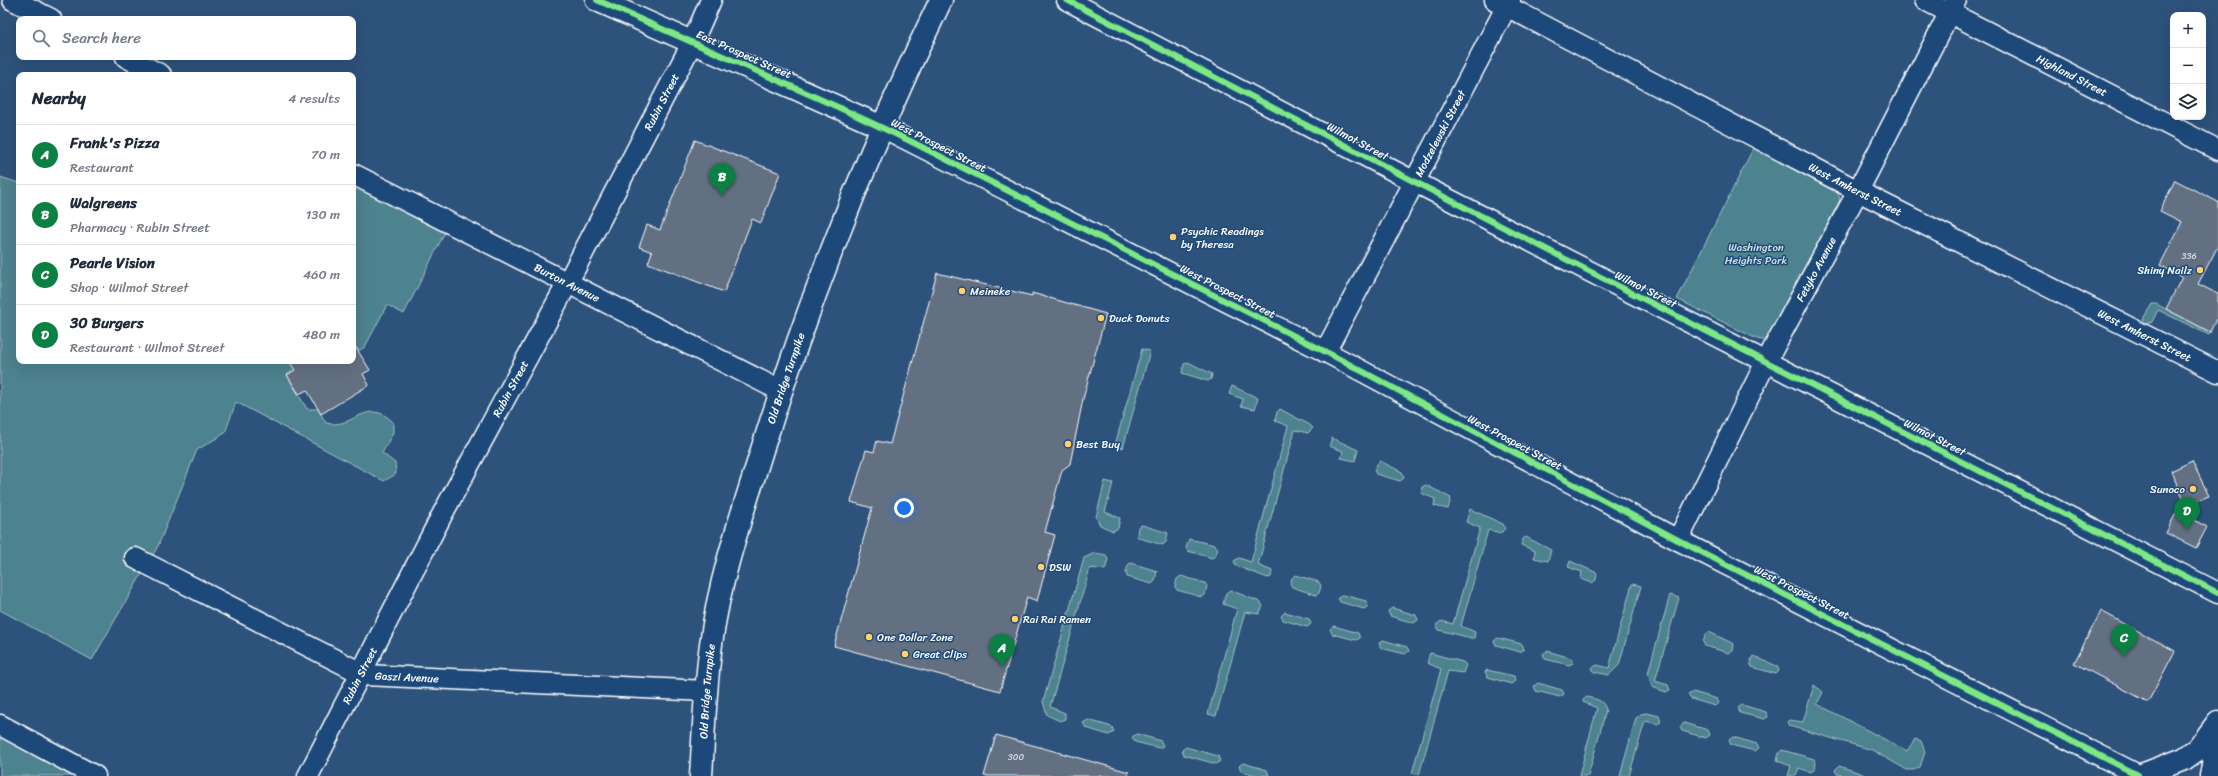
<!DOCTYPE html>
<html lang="en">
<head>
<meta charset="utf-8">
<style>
	body { margin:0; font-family:Sriracha,sans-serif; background:#f6f6f7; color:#1f2937 }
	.controls { position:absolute; right:12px; top:12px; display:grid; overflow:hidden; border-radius:8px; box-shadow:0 4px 16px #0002 }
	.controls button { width:36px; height:36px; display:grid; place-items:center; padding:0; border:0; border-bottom:1px solid #e0e1e3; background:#fff; color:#1f2937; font:20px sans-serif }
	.you { position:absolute; left:904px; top:508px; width:14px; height:14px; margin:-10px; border:3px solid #fff; border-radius:50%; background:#1a73e8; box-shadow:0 0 0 6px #1a73e833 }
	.badge { display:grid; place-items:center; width:26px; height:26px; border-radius:50%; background:#0b8043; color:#fff; font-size:13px; font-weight:700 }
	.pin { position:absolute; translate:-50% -33px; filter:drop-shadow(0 1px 2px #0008) }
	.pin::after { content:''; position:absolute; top:21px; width:14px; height:12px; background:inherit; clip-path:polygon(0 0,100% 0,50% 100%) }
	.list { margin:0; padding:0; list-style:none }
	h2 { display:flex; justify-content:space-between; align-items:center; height:52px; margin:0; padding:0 16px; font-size:17px }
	h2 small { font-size:13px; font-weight:400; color:#747a83 }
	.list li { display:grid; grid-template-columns:26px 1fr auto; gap:12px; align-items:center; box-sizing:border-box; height:60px; padding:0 16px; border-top:1px solid #e0e1e3 }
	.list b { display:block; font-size:15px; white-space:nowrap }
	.list p { margin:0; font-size:13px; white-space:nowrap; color:#747a83 }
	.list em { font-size:13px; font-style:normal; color:#747a83 }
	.icon { flex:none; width:22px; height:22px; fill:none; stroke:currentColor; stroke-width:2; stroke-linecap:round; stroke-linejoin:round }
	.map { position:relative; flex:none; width:2218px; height:776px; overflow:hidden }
	.search { position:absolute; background:#fff; box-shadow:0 4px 16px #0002; left:16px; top:16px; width:340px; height:44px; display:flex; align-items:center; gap:10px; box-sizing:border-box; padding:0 14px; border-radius:8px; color:#747a83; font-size:15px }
	.panel { position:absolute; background:#fff; box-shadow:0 4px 16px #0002; left:16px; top:72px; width:340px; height:292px; border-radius:8px }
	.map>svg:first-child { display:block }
</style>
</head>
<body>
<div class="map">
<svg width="2218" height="776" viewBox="0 0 2218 776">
	<rect width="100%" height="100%" fill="#2d527c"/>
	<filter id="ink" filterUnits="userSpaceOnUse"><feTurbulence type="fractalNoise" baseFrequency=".025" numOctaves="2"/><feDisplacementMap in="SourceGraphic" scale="8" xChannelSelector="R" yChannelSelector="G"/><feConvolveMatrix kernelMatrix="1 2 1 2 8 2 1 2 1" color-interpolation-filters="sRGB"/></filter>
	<g filter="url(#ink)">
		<path fill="#4e828f" stroke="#a6c0c7" d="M1754,147L1837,189L1840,200L1768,341L1757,339L1677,299Z
			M353,174L449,224L404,314L387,305L365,347L358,351L353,343Z
			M0,177L19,183V361H289L295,370L287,375L307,409H318L326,423C353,430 367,396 393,422V433L382,453L395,463L396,474L384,481L236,402L225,433L197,450L158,546L92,660L0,610Z
			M2152,304H2156L2211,332L2209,335L2158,310L2152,322L2147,324L2143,322L2144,317Z
			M1142,349L1150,351L1123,448L1115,445Z
			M1188,362L1212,374L1211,379L1208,381L1182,373L1184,364Z
			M1232,386L1258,398L1255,409L1241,406L1243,399L1229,394Z
			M1280,409L1310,425L1313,428L1308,433L1295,430L1258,565L1272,571L1271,577L1268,578L1236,566L1234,561L1239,558L1251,562L1288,426L1275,421L1277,412Z
			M1332,438L1358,450L1355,461L1341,458L1343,451L1329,446Z
			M1380,461L1402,472L1404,478L1400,481L1376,474L1374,470L1377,464Z
			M1105,481L1113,483L1105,512L1120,518L1118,528L1113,531L1100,525L1096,517Z
			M1426,485L1451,498L1448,509L1434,506L1435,499L1421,493L1422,487Z
			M1470,509L1503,524L1505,528L1501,533L1488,530L1461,626L1475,632L1474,638H1471L1439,630L1436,625L1441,621L1453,624L1480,528L1466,522Z
			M1142,525L1168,533L1166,542L1163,545L1139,538L1137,536L1138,527Z
			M1526,537L1551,550L1548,561L1534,558L1535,551L1521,545L1523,539Z
			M1189,539L1215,545L1218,549L1215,556L1212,558L1188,551L1186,548Z
			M1095,553L1106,555L1108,560L1105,570L1090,568L1050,707L1065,713V719L1060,721L1047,715L1043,702L1084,558Z
			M1570,561L1597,573L1596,580L1592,583L1581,579L1582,572L1568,567Z
			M1131,563L1157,571L1155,581L1152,584L1127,577L1126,573L1128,565Z
			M1295,575L1319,582L1321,586L1319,593L1316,595L1292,587L1290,583L1292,578Z
			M1181,576L1205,583L1207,586L1205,595L1201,597L1177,590L1175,587L1177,579Z
			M1632,584L1641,586L1619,665L1609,675L1594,672L1592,668L1597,665L1609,668Z
			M1230,590L1260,602L1263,606L1259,614L1245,612L1216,716L1208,714L1237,609L1223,604L1226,593Z
			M1343,595L1366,601L1368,606L1364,609L1340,602L1338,598Z
			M1670,595L1679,598L1655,681L1668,685L1670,690L1666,692L1652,687L1648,673Z
			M1392,608L1416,615L1418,620L1414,623L1390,616L1388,611Z
			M1285,612L1309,619L1311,624L1307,627L1283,620L1281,616Z
			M1334,626L1358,633L1360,638L1356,640L1332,634L1330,629Z
			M1709,632L1734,644L1733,651L1729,653L1705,646L1703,642L1706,634Z
			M1498,638L1522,644L1524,649L1520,652L1496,645L1494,641Z
			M1383,640L1407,647L1409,651L1405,654L1381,648L1379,643Z
			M1547,651L1571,658L1573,663L1569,665L1545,659L1543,654Z
			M1430,653L1463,662L1466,665L1463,673L1448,671L1419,775L1412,773L1441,669L1427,663Z
			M1753,656L1777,666L1779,671L1776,674L1752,667L1750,663Z
			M1487,670L1514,676L1515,681L1511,684L1488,677L1485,672Z
			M1538,683L1562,690L1564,694L1560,697L1536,691L1534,686Z
			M1814,685L1823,692L1817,704L1907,751L1915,739L1921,741L1925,752L1920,767L1914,770H1907L1872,750L1789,726L1787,722L1789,720L1803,722Z
			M1693,692L1717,699L1719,703L1715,706L1691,699L1688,695Z
			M1587,697C1596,699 1604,700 1606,710L1588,776H1579L1597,708L1583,702V700Z
			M1742,705L1766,712L1768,717L1764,719L1740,713L1738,708Z
			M1647,713L1659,716L1661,722L1657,724L1645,721L1629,776H1620L1636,718L1641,714Z
			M1088,720L1112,727L1114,732L1109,735L1086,728L1083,723Z
			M1684,723L1708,730L1710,735L1706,738L1682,731L1680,727Z
			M0,725L59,756L72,776H0Z
			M1137,734L1161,741L1163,746L1159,748L1135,742L1132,737Z
			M1733,737L1757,744L1759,748L1755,751L1731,745L1729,740Z
			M1186,747L1218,756L1220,761L1216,764L1184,755L1182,750Z
			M1782,750L1814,759L1816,763L1815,769L1811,772L1799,768L1796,776H1788L1791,766L1777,761L1779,753Z
			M1243,763L1267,770L1269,775L1259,776L1241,771L1239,766Z
			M1839,766L1863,774L1865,776H1845L1837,774L1835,770Z"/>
		<path fill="#637082" stroke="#fff" d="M695,140L780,173L761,223L752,219L724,292L648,263L652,252L639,247L647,225L660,230Z
			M2175,180L2218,202V246L2198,284L2218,294V315L2210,332L2166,309L2182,277L2160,265L2182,222L2160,211Z
			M937,273L1032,296V293L1106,314L1083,399L1070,464L1062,470L1045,532L1055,535L1037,601L1027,597L1000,691L834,646L872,508L851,502L866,450L874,452L877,441L890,444Z
			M353,343L370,370L363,374L369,385L321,414L307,390L299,394L287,375L295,370L289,361H353Z
			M2192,461L2209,496L2186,505L2171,471Z
			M2177,511L2207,527L2196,548L2166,533Z
			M2101,611L2175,651L2148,702L2074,663Z
			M996,735L1129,772L1128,776H984Z"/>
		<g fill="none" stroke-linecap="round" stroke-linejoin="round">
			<g stroke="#fff" stroke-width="23">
				<g id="street">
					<path d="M13,0L51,19"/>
					<path d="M1067,0L1415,182L2218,593"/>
					<path id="s1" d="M1495,0L1858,191L2218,372"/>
					<path id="s2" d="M1925,0L2218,150"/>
					<path d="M126,57L161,75"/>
					<path d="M882,127L1328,353L1678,540L2138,775"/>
					<path id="s3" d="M353,174L781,391"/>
					<path id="s4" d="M1325,352L1510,0"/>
					<path id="s5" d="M1678,540L1766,362L1858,191L1956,0"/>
					<path id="s6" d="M135,558L365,675L707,691"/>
					<path d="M0,725L95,776"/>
					<path id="s7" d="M308,776L443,513L567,284L692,43L711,0"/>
				</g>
			</g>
			<g stroke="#fff" stroke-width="25">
				<g id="secondary">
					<path d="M597,0L882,127"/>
					<path id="s8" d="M701,776C704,730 705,683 712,637C721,573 743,512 762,450C810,297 870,145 941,0"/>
				</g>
			</g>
			<g stroke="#fff" stroke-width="25">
				<path id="highway" d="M2139,776L2184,759L2198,749L2218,722
					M2211,776L2218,736"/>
			</g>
			<use href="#street" stroke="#1f4a7a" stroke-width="20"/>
			<use href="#secondary" stroke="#1f4a7a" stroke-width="22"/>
			<use href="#highway" stroke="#1f4a7a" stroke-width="22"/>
			<g stroke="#1f4a7a" stroke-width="8">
				<path id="cycleway" d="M597,0L840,108L910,141L1328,353L1678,540L2138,775
					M1067,0L1415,182L2218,593"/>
			</g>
			<use href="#cycleway" stroke="#7ce984" stroke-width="6"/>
		</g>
	</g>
	<g fill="#ffd166" stroke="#1f4a7a" stroke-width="1.5">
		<circle cx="1173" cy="237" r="4"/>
		<circle cx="2200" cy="270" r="4"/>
		<circle cx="962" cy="291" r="4"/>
		<circle cx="1101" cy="318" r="4"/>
		<circle cx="1068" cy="444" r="4"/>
		<circle cx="2193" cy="489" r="4"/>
		<circle cx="1041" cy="567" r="4"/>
		<circle cx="1015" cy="619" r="4"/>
		<circle cx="869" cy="637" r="4"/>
		<circle cx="905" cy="654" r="4"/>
	</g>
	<g text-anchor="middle" stroke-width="3" stroke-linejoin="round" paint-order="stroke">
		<g font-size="9" fill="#d8dbe0">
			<text x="2189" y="259">336</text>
			<text x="1016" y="760">300</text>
		</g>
		<g font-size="11" fill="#fff" stroke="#1f4a7a">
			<text transform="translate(744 54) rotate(24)" y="4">East Prospect Street</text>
			<text dy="4" stroke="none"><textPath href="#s2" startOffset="165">Highland Street</textPath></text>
			<text dy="4" stroke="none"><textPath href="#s7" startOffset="761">Rubin Street</textPath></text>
			<text dy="4" stroke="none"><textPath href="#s4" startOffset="247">Modzelewski Street</textPath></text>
			<text transform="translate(1358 141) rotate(28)" y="4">Wilmot Street</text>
			<text transform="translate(939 145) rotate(27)" y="4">West Prospect Street</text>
			<text dy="4" stroke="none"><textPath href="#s1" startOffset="407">West Amherst Street</textPath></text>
			<text dy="4" stroke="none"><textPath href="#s5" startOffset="304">Fetyko Avenue</textPath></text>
			<text dy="4" stroke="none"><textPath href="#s3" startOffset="240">Burton Avenue</textPath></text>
			<text transform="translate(1646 289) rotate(27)" y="4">Wilmot Street</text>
			<text transform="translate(1228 291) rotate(27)" y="4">West Prospect Street</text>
			<text dy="4" stroke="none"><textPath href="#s1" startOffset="731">West Amherst Street</textPath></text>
			<text dy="4" stroke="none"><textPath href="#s8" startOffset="409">Old Bridge Turnpike</textPath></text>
			<text dy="4" stroke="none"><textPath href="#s7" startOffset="437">Rubin Street</textPath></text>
			<text transform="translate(1935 437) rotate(27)" y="4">Wilmot Street</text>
			<text transform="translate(1515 442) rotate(28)" y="4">West Prospect Street</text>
			<text transform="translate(1802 592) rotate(27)" y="4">West Prospect Street</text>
			<text dy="4" stroke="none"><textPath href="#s7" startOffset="113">Rubin Street</textPath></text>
			<text dy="4" stroke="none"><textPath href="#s6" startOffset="300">Gaszi Avenue</textPath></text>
			<text dy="4" stroke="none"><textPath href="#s8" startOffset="85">Old Bridge Turnpike</textPath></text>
		</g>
		<g font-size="11" fill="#fff" stroke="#1f4a7a" text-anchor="start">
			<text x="1181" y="235">Psychic Readings<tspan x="1181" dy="13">by Theresa</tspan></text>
			<text x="2192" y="274" text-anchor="end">Shiny Nailz</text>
			<text x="970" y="295">Meineke</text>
			<text x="1109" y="322">Duck Donuts</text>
			<text x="1076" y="448">Best Buy</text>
			<text x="2185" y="493" text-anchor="end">Sunoco</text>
			<text x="1049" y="571">DSW</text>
			<text x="1023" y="623">Rai Rai Ramen</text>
			<text x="877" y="641">One Dollar Zone</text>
			<text x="913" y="658">Great Clips</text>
		</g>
		<g font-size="11" fill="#d3e0e3" stroke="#1f4a7a">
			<text x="1756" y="251">Washington<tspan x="1756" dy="13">Heights Park</tspan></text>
		</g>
	</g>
</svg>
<div class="controls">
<button>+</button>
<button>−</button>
<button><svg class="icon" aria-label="layers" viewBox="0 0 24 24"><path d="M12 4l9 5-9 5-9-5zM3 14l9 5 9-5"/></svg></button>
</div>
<div class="you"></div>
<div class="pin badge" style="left:1002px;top:667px">A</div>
<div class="pin badge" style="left:722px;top:196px">B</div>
<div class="pin badge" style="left:2124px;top:657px">C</div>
<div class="pin badge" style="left:2187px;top:530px">D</div>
<div class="search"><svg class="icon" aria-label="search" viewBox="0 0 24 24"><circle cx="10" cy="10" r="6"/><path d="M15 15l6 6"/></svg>Search here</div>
<section class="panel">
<h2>Nearby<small>4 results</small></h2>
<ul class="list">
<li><span class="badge">A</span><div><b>Frank's Pizza</b><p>Restaurant</p></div><em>70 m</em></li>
<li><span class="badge">B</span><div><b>Walgreens</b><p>Pharmacy · Rubin Street</p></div><em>130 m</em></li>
<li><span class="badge">C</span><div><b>Pearle Vision</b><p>Shop · Wilmot Street</p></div><em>460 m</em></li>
<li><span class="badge">D</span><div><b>30 Burgers</b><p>Restaurant · Wilmot Street</p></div><em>480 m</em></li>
</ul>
</section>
</div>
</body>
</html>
